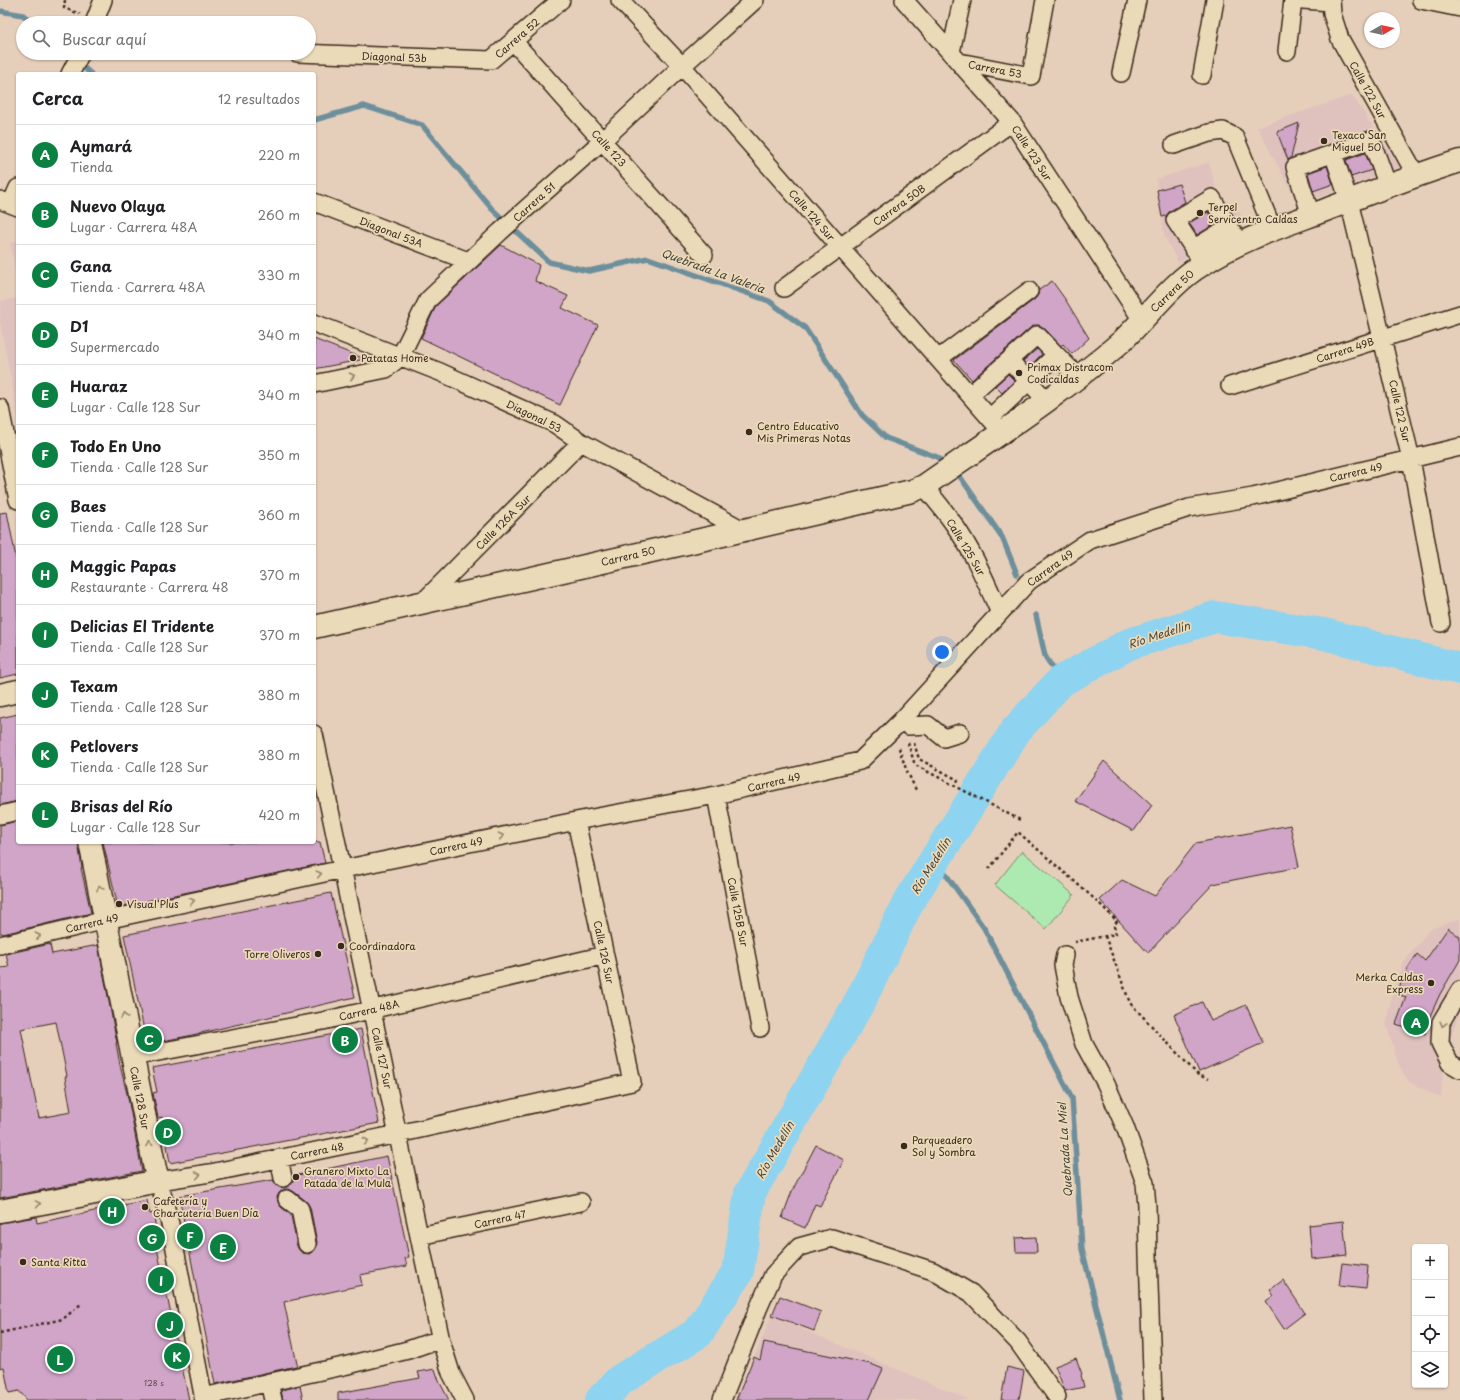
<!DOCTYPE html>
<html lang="es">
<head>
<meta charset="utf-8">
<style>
	body { margin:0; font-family:"Playpen Sans",sans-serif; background:#f6f6f6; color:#202124 }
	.controls { position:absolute; right:12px; bottom:12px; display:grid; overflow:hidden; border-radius:4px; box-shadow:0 1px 3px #0004 }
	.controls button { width:36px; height:36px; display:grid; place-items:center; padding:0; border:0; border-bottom:1px solid #e0e0e0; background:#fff; color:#202124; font:20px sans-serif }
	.compass { position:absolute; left:1364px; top:12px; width:36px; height:36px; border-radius:50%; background:#fff; box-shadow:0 1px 3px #0004; rotate:81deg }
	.you { position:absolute; left:942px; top:652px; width:14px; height:14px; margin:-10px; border:3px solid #fff; border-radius:50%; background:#1a73e8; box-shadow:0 0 0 6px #1a73e833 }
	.badge { display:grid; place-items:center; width:26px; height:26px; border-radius:50%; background:#0b8043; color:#fff; font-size:13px; font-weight:700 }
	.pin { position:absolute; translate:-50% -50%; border:2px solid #fff; box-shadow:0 1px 4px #0006 }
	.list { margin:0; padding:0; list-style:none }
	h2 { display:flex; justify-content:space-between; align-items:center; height:52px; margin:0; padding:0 16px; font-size:17px }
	h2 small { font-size:13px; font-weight:400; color:#757577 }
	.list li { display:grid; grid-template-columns:26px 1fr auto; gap:12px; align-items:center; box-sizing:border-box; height:60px; padding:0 16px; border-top:1px solid #e0e0e0 }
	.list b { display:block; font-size:15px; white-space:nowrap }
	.list p { margin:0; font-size:13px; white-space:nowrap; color:#757577 }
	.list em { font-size:13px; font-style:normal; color:#757577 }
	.icon { flex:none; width:22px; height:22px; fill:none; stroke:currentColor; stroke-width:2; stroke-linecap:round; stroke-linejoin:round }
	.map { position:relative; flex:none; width:1460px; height:1400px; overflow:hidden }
	.search { position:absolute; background:#fff; box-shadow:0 1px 3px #0004; left:16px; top:16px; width:300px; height:44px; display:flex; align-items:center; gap:10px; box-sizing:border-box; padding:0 14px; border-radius:22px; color:#757577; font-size:15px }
	.panel { position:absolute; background:#fff; box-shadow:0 1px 3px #0004; left:16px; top:72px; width:300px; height:772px; border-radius:4px }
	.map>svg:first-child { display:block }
</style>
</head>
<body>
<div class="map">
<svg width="1460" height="1400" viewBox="0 0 1460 1400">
	<rect width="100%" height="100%" fill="#e6cfba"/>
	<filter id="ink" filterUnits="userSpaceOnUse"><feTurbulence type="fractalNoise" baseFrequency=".025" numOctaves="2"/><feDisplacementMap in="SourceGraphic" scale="8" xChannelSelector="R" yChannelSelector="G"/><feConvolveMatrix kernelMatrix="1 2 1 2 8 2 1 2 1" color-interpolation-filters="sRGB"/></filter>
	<g filter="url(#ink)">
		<path fill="#dfc2be" d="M1352,95L1400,167L1299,205L1257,127Z
			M1209,162L1219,199L1238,209L1245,224L1178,263L1164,235L1156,179Z
			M18,241V283L10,243Z
			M18,298V417L0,323V309L1,307L0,301Z
			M1460,919V1012L1451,1035L1444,1058L1441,1098L1409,1082L1399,1066L1386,1024L1391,996L1404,962L1429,930L1452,921Z
			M772,1315L814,1334L970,1400H736Z"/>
		<path fill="#adeab1" stroke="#748a68" d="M1022,851L1074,895L1046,929L995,885Z"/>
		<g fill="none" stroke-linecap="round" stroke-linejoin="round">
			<path stroke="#6d8f9c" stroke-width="5.5" d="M0,11L23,15L33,23
				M68,53L91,74
				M314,120L364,106L422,125L492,209L549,262L589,271L648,258L769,301L805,328L862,415L886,438L937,457L947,465
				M953,471L961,478L1002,537L1017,574
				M1036,615L1045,656L1061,681
				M935,859L984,928L1072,1098L1082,1249L1120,1400"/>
			<path stroke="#8ed3f0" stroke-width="32" d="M601,1400L620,1380L698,1333L738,1271L750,1193L860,1001L908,903L1016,730L1061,681L1129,644L1215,617L1324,634L1460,669"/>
		</g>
		<path fill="#d0a5c8" stroke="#3b2a1e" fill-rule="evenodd" d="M1299,123L1291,158L1288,160L1277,132Z
			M1365,153L1372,170L1351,177L1346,160Z
			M1327,166L1333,184L1313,191L1308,173Z
			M1179,184L1185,202L1170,211L1166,216L1162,217L1157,190Z
			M1208,212L1215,224L1197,235L1189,223Z
			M501,245L539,265L535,281L568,296L562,308L598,325L560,405L421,338L436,306Z
			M1052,281L1065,299L1089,338L1072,354L1063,344L1061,346L1044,328L1039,325H1034L1030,328L972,380L954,360L1035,299L1038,295L1039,290Z
			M314,339L365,359L314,369Z
			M1037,349L1042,354L1029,367L1023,361Z
			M1008,374L1015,381L1002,393L995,386Z
			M7,512L18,568V674L0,678V513Z
			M18,714V801L0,805V718Z
			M1104,761L1152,805L1134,831L1075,801Z
			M18,821V842H78L82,868H81L91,913L3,934L2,933H0V825Z
			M1290,825L1299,867L1213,884L1148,953L1100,900L1122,880L1155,896L1196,843Z
			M103,842H320L325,863L118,907Z
			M331,893L355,997L188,1036L147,1044L124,935Z
			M1448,928L1460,937V960L1440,994L1430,1016L1425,1034L1396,1024L1406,997L1396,994L1408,968L1417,954L1425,961Z
			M50,944L52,954L98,945L117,1043H116L120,1065L128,1098L142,1171L0,1198V968L9,967L6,954ZM56,1022L67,1076L65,1077L71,1112L39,1118L21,1029Z
			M1202,1002L1211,1021L1246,1005L1263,1043L1199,1072L1174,1015Z
			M361,1029L379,1123L170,1163L162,1117L158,1118L153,1093L157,1092L152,1068Z
			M816,1145L844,1160L820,1206L815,1204L805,1228L782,1218L792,1191Z
			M387,1156L409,1257L405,1258L407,1266L360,1275L362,1285L284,1302L297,1364L296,1366L215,1384L179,1196L273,1180L276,1185L279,1187L285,1188L290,1185L293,1181V1176ZM288,1189L293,1191L306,1201L310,1207L317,1242L316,1248L314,1251L309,1254L303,1253L299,1250L297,1246L291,1215L281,1207L278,1202L277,1197L279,1193L283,1190Z
			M147,1200L150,1214L153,1213L157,1233L154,1234L189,1400H27L19,1391L9,1393L4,1367L0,1368V1223L36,1217L37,1223Z
			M1343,1221L1347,1255L1312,1259L1309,1225Z
			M1036,1237L1037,1252H1016L1015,1238Z
			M1342,1263L1368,1266L1366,1289L1339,1286Z
			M1283,1280L1305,1313L1284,1329L1266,1302L1274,1296L1270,1290Z
			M780,1296L821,1312L814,1331L772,1315Z
			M764,1342L871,1364L883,1369L869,1400H736L754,1357L760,1360Z
			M1076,1358L1082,1374L1081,1375L1084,1387L1065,1391L1055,1366Z
			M1007,1367L1024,1371L1019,1400H1001Z
			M435,1369L439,1381L449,1400H338V1393L420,1378L418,1372Z
			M300,1386L303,1400H283L281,1390Z"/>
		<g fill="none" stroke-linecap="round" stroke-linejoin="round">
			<g stroke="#3b2a1e" stroke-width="20">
				<path id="minor" d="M620,0L682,66L1002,432
					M904,0L1012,122L1142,320
					M1303,0L1331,2
					M1331,0L1332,14L1340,39L1416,175
					M1421,0L1460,8
					M94,23L103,0
					M514,42L704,255
					M1287,51L1293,0
					M951,52L962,0
					M297,53L491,60L561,0
					M959,62L1031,76L1045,0
					M1121,73L1137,0
					M70,74L81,53
					M1202,75L1215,0
					M1174,145L1209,133L1223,131L1235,137L1273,230
					M1333,153L1349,201L1411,459L1441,623
					M0,200L18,207
					M314,202L468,261
					M11,204L18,188
					M1311,215L1295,167L1371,140L1388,186
					M1193,249L1229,227
					M1203,263L1175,220L1212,198L1229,227L1241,244
					M784,288L1012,122
					M314,323L440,372L555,424L581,442L743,530
					M938,359L1029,291
					M1010,361L1046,400
					M314,384L386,369L400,357L428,300L500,232L602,141L682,66L755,0
					M1230,386L1460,314
					M970,395L1037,335L1077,376
					M0,408L18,500
					M990,418L1056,355
					M924,486C934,498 944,510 953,523C973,551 986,582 1000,613
					M424,601L581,442
					M901,721L909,726L928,725L944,738L960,733
					M314,734L441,1341L451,1373L465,1400
					M716,795L760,1028
					M0,815L18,811
					M0,945L106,920L343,869L576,821L716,795L860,761L901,721L1029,581L1090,540L1189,508L1253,497L1460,447
					M1065,955L1063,965L1069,997L1084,1044L1106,1084L1125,1127L1145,1183L1147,1206L1148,1255L1153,1400
					M1460,990L1441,1022L1440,1043L1450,1063L1460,1069
					M132,1057L323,1021L605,955
					M279,1158L283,1178
					M287,1199L300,1209L307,1244
					M419,1236L581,1202
					M269,1382L273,1400
					M203,1397L348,1365L408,1350L428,1343L441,1341
					M204,1400L171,1228L159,1181L210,1173L398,1134L632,1082L576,821
					M722,1400L758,1309L773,1275L799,1247L832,1238L933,1271L971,1293L1018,1342L1057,1397"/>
			</g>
			<g stroke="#3b2a1e" stroke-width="25">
				<path id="major" d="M314,627L727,534L873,500L912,491L924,486C990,440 1062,394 1122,341C1149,316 1171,283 1203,264C1241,239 1286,225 1328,209C1372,192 1415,175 1460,161
					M0,695L18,691
					M0,1211L159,1181L155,1169L90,842"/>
			</g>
			<path stroke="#3b2a1e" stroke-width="2.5" stroke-dasharray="3 3" stroke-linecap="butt" d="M65,0L64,8L80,14
				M908,743L914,762L917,766L1022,821
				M914,743L919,759L958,780L954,786
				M899,748L906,769L916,790
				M989,869L1018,832L1098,902L1117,921L1114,926L1116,934L1075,942
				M1105,936L1130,1003L1197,1074L1208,1079
				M0,1333L63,1319L81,1304"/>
			<use href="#minor" stroke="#ebdab7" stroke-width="17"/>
			<use href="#major" stroke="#ebdab7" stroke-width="22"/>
		</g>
		<defs><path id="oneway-chevron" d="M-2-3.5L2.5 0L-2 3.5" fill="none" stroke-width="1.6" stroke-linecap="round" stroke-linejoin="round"/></defs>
		<g stroke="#93826a">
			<use href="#oneway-chevron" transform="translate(352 376) rotate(-12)"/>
			<use href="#oneway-chevron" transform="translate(501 836) rotate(-12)"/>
			<use href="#oneway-chevron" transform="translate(319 874) rotate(-12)"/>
			<use href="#oneway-chevron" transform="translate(100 888) rotate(-102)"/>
			<use href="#oneway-chevron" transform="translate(192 901) rotate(-12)"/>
			<use href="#oneway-chevron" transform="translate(38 936) rotate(-13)"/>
			<use href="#oneway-chevron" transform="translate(124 1016) rotate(-101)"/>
			<use href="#oneway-chevron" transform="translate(1443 1024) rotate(104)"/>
			<use href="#oneway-chevron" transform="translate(366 1141) rotate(-11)"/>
			<use href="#oneway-chevron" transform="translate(149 1144) rotate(-101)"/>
			<use href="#oneway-chevron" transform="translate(198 1175) rotate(-10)"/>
			<use href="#oneway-chevron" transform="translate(38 1204) rotate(-10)"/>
		</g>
	</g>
	<g fill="#3b2a1e" stroke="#ebdab7" stroke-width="1.5">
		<circle cx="1324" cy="141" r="4"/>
		<circle cx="1200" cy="213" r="4"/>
		<circle cx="353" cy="358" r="4"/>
		<circle cx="1019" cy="373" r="4"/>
		<circle cx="749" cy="432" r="4"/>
		<circle cx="119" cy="904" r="4"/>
		<circle cx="341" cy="946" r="4"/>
		<circle cx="318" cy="954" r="4"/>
		<circle cx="1431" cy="983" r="4"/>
		<circle cx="904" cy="1146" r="4"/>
		<circle cx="296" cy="1177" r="4"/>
		<circle cx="145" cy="1207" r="4"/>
		<circle cx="23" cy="1262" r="4"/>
	</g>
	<g text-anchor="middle" stroke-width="3.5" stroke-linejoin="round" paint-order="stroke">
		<g font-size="8" fill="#604948">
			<text x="154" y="1386">128 s</text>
		</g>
		<g font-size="10" fill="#3b2a1e" stroke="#ebdab7">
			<text transform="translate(517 38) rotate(-41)" y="4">Carrera 52</text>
			<text transform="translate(394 57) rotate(2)" y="4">Diagonal 53b</text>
			<text transform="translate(995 69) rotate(11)" y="4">Carrera 53</text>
			<text transform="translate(1368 90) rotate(61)" y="4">Calle 122 Sur</text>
			<text transform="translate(609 148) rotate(48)" y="4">Calle 123</text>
			<text transform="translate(1032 153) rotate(57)" y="4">Calle 123 Sur</text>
			<text transform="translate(534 202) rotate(-42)" y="4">Carrera 51</text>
			<text transform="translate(899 205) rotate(-36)" y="4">Carrera 50B</text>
			<text transform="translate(812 215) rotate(49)" y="4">Calle 124 Sur</text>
			<text transform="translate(391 232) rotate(21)" y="4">Diagonal 53A</text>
			<text transform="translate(1172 291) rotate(-44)" y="4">Carrera 50</text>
			<text transform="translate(1345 350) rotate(-18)" y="4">Carrera 49B</text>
			<text transform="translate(1400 411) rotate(77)" y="4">Calle 122 Sur</text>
			<text transform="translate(534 416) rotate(26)" y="4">Diagonal 53</text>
			<text transform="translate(1356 472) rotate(-13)" y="4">Carrera 49</text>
			<text transform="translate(503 522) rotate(-45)" y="4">Calle 126A Sur</text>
			<text transform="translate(966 547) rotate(59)" y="4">Calle 125 Sur</text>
			<text transform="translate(628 556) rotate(-13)" y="4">Carrera 50</text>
			<text transform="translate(1050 568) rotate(-36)" y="4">Carrera 49</text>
			<text transform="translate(774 782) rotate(-13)" y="4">Carrera 49</text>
			<text transform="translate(456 846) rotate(-12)" y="4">Carrera 49</text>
			<text transform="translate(738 912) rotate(79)" y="4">Calle 125B Sur</text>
			<text transform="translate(92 923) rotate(-13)" y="4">Carrera 49</text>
			<text transform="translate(604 952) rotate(78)" y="4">Calle 126 Sur</text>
			<text transform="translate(369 1010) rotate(-13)" y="4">Carrera 48A</text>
			<text transform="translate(382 1058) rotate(78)" y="4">Calle 127 Sur</text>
			<text transform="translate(140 1098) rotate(79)" y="4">Calle 128 Sur</text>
			<text transform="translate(317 1151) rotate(-11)" y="4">Carrera 48</text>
			<text transform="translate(500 1219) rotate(-12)" y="4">Carrera 47</text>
		</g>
		<g font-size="10" fill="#3b2a1e" stroke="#ebdab7" text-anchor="start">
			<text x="1332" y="139">Texaco San<tspan x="1332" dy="12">Miguel 50</tspan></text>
			<text x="1208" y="211">Terpel<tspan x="1208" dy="12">Servicentro Caldas</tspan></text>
			<text x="361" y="362">Patatas Home</text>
			<text x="1027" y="371">Primax Distracom<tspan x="1027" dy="12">Codicaldas</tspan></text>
			<text x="757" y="430">Centro Educativo<tspan x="757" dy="12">Mis Primeras Notas</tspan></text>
			<text x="127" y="908">Visual Plus</text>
			<text x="349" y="950">Coordinadora</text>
			<text x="310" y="958" text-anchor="end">Torre Oliveros</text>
			<text x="1423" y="981" text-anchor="end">Merka Caldas<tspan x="1423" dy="12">Express</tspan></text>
			<text x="912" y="1144">Parqueadero<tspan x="912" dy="12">Sol y Sombra</tspan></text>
			<text x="304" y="1175">Granero Mixto La<tspan x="304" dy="12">Patada de la Mula</tspan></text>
			<text x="153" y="1205">Cafetería y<tspan x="153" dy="12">Charcutería Buen Día</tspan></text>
			<text x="31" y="1266">Santa Ritta</text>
		</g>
		<g font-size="11" font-style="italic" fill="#47433e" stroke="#ebdab7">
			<text transform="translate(713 271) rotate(20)" y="4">Quebrada La Valeria</text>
			<text transform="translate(1159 635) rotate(-18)" y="4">Río Medellín</text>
			<text transform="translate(931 866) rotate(-58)" y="4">Río Medellín</text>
			<text transform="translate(775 1150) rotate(-60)" y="4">Río Medellín</text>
			<text transform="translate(1065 1150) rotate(-94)" y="4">Quebrada La Miel</text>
		</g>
	</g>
</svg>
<div class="controls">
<button>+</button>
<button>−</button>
<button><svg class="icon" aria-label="locate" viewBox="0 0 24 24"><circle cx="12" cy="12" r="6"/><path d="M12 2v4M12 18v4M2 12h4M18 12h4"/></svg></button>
<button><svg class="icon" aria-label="layers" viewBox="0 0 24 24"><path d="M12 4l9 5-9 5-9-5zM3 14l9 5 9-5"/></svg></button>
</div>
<svg class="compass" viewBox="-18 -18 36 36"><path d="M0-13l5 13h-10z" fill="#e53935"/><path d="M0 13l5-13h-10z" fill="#757577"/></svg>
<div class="you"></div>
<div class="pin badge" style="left:1416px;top:1022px">A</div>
<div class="pin badge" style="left:345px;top:1040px">B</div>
<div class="pin badge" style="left:149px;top:1039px">C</div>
<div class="pin badge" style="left:168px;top:1132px">D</div>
<div class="pin badge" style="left:223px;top:1247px">E</div>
<div class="pin badge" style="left:190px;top:1236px">F</div>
<div class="pin badge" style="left:152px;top:1238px">G</div>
<div class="pin badge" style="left:112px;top:1211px">H</div>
<div class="pin badge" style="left:161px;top:1280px">I</div>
<div class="pin badge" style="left:170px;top:1325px">J</div>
<div class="pin badge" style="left:177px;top:1356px">K</div>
<div class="pin badge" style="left:60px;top:1359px">L</div>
<div class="search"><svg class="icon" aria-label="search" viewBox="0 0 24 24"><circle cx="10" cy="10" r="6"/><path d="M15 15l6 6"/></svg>Buscar aquí</div>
<section class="panel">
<h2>Cerca<small>12 resultados</small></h2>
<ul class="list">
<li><span class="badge">A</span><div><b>Aymará</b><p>Tienda</p></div><em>220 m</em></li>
<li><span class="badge">B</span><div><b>Nuevo Olaya</b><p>Lugar · Carrera 48A</p></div><em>260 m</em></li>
<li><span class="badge">C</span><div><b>Gana</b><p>Tienda · Carrera 48A</p></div><em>330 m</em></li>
<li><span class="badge">D</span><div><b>D1</b><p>Supermercado</p></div><em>340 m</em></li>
<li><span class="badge">E</span><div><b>Huaraz</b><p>Lugar · Calle 128 Sur</p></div><em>340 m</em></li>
<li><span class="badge">F</span><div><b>Todo En Uno</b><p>Tienda · Calle 128 Sur</p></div><em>350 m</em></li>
<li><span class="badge">G</span><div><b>Baes</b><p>Tienda · Calle 128 Sur</p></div><em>360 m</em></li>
<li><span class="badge">H</span><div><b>Maggic Papas</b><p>Restaurante · Carrera 48</p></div><em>370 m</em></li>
<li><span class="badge">I</span><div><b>Delicias El Tridente</b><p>Tienda · Calle 128 Sur</p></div><em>370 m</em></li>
<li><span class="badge">J</span><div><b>Texam</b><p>Tienda · Calle 128 Sur</p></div><em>380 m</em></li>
<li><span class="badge">K</span><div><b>Petlovers</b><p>Tienda · Calle 128 Sur</p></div><em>380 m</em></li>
<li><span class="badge">L</span><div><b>Brisas del Río</b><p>Lugar · Calle 128 Sur</p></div><em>420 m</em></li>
</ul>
</section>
</div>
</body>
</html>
